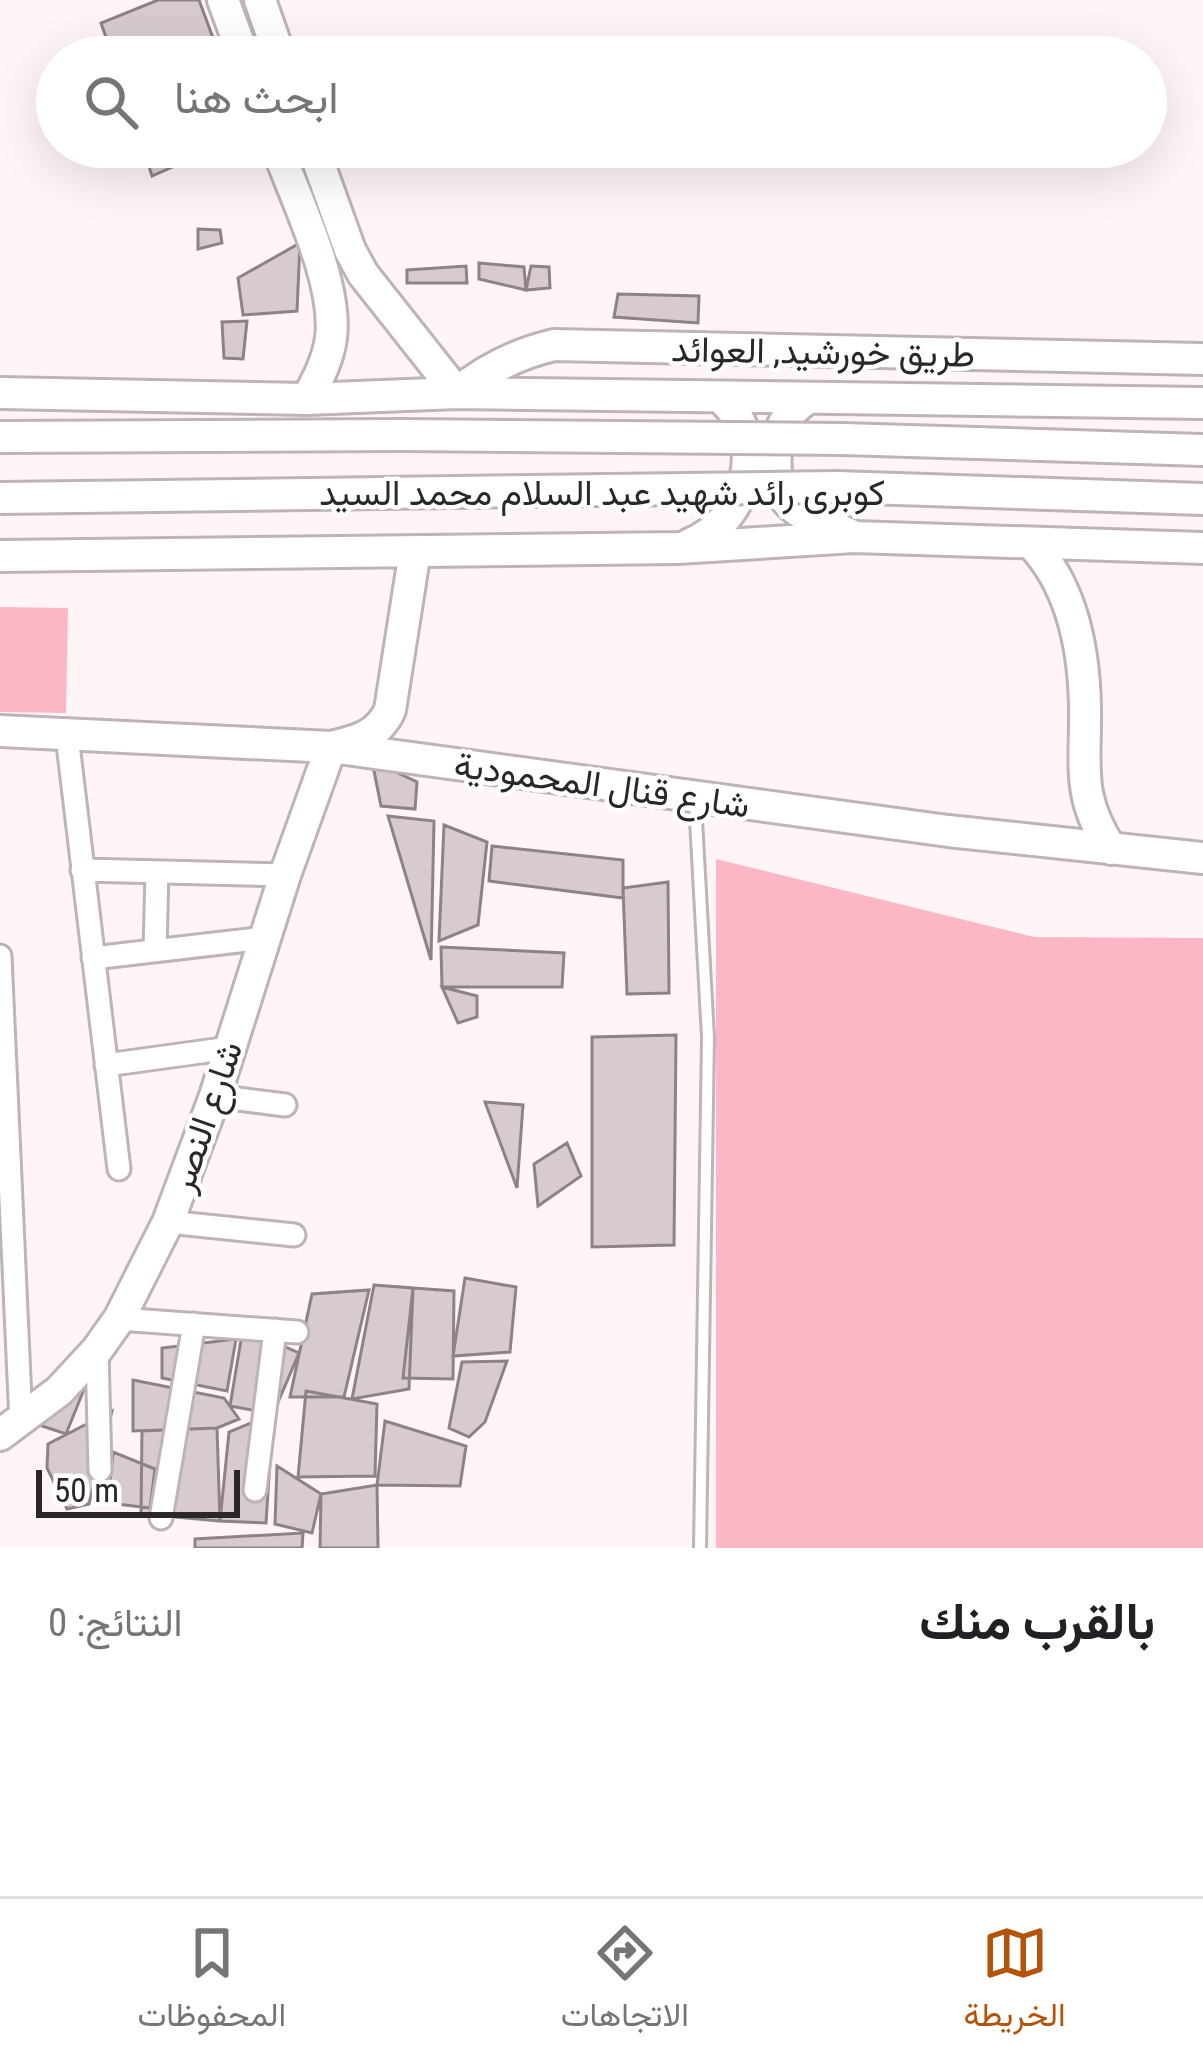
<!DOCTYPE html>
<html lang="ar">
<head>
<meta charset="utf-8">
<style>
	body { margin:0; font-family:"Roboto Condensed",Vazirmatn,sans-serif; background:#f6f6f6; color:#202124; direction:rtl }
	.scale { position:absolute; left:36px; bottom:30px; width:204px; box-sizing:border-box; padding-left:12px; border:6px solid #2b2728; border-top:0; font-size:33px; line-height:42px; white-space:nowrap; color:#2b2728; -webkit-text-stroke:9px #fff; paint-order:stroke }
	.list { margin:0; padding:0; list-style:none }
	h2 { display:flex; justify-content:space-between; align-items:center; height:156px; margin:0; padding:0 48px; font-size:51px }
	h2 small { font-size:39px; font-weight:400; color:#757577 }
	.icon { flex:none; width:66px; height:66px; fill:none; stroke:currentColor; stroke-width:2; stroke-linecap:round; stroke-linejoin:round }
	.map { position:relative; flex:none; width:1203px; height:1548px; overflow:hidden; direction:ltr }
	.search { position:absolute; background:#fff; box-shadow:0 12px 48px #0002; left:36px; right:36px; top:36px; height:132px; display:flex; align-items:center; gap:30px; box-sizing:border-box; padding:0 42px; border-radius:66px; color:#757577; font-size:45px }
	.sheet { height:348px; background:#fff }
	nav { display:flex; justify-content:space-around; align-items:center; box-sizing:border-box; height:168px; border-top:3px solid #e0e0e0; background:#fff; font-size:33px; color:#757577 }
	nav a { display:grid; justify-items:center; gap:6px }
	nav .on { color:#b45309 }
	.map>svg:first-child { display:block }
</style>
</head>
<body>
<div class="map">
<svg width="1203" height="1548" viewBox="0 0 1203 1548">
	<rect width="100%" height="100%" fill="#fff5f7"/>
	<path fill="#fdb6c6" d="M0,607L68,608L66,713L0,712Z
		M716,859L1034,937L1203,938V1548H716Z"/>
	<path fill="#d7cbce" stroke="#8d8385" stroke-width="3" d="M158,0H199L220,57H113L101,23Z
		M143,147H218L152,176Z
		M198,229L220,230L222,243L198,249Z
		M300,243L297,311L243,315L238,278Z
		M479,263L524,267L526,290L479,279Z
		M466,266L467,283H407V270Z
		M531,266L549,267L550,288L526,290Z
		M618,294L699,296L698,323L614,317Z
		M247,321L243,359L224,358L222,322Z
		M372,761L417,782L415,809L381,806Z
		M388,816L434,821L431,960Z
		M444,825L487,842L478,925L439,941Z
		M492,846L623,860V898L489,881Z
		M668,882L669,993L627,994L623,888Z
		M441,947L564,953L562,987H442Z
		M442,987L477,996V1017L458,1023Z
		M676,1035L674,1245L592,1247V1037Z
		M485,1102L523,1105L517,1188Z
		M567,1143L581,1176L538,1206L534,1164Z
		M465,1278L516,1287L510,1352L453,1356Z
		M374,1285L413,1288L409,1389L352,1399Z
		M413,1288L454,1291L453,1379L403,1378Z
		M369,1290L344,1397H290L312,1294Z
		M243,1328L299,1353L273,1414L230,1406Z
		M236,1339L227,1391L162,1378V1348Z
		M507,1361L485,1422L469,1437L449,1428L462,1362Z
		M133,1380L224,1398L239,1419L217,1428L133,1431Z
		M87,1382L66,1434L39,1425L29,1399Z
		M306,1391L377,1404L375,1476L298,1477Z
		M112,1411L89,1504L67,1509L47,1468L48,1444Z
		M273,1414L266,1523L220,1521L229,1432Z
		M385,1421L466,1446L460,1486L377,1485Z
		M217,1428L220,1521L141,1514L142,1431Z
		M113,1452L155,1469L150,1508L108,1503Z
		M277,1466L321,1494L312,1533L275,1524Z
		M377,1485L378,1548H320L321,1494Z
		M303,1533L302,1548H195V1539Z"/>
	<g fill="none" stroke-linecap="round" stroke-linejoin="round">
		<g stroke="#beb3b5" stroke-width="16">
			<path id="lane" d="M695,802L708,1037L700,1548"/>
		</g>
		<g stroke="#beb3b5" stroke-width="27">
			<path id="street" d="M67,736L119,1169
				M82,870L285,875
				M155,950L157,872
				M0,956L21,1422
				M93,958L265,938
				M106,1065L230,1048
				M215,1096L285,1105
				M168,1222L294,1235
				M119,1319L297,1332
				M97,1350L100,1470
				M255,1490L275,1330
				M161,1518L194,1324"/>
		</g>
		<g stroke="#beb3b5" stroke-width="36">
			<path id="secondary" d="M223,0L244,57
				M260,0L280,57
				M277,147C296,200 338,283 331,338C328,360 318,379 307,399
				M313,147L350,250L363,274L457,393C486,369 516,354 554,345L1203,359
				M0,393L307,399L457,393L1203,403
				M809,398C800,403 793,409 787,418C773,439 770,483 788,502C802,518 830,526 849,534
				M842,439L1203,450
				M837,487L1203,499
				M1031,543C1072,586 1084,649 1085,707C1086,767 1076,795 1111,849
				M690,544C748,520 770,440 720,397
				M0,556L678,548L854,537L1203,548
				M0,731L331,747L948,831L1203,858
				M0,1435L59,1391L97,1350L119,1319L168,1222L215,1096L285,875L331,747C357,741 378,736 390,710L415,551"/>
		</g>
		<use href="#lane" stroke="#fff" stroke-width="10"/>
		<use href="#street" stroke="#fff" stroke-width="21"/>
		<use href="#secondary" stroke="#fff" stroke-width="30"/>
		<g stroke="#beb3b5" stroke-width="36" stroke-linecap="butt">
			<path id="secondary-bridge" d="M0,437L402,435L842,439
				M0,498L837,487"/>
		</g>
		<use href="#secondary-bridge" stroke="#fff" stroke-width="30"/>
	</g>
	<g text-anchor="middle" stroke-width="9" stroke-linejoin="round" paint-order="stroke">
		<g font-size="36" fill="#2b2728" stroke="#fff">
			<text transform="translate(823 351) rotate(1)" y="13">طريق خورشيد, العوائد</text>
			<text x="602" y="505">كوبرى رائد شهيد عبد السلام محمد السيد</text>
			<text transform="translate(602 784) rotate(8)" y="13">شارع قنال المحمودية</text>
			<text transform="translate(205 1116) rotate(-71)" y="13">شارع النصر</text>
		</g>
	</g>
</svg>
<div class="scale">50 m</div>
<div class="search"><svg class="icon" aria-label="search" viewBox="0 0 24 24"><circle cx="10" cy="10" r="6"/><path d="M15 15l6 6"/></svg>ابحث هنا</div>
</div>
<section class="sheet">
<h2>بالقرب منك<small>النتائج: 0</small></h2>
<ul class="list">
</ul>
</section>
<nav>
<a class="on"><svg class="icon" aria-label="map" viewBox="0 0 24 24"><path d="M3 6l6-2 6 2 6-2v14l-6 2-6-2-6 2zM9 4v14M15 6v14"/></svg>الخريطة</a>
<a><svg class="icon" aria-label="directions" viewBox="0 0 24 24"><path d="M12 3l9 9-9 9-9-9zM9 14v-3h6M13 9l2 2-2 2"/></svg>الاتجاهات</a>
<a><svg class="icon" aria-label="saved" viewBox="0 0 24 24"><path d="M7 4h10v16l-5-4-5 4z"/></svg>المحفوظات</a>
</nav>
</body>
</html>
